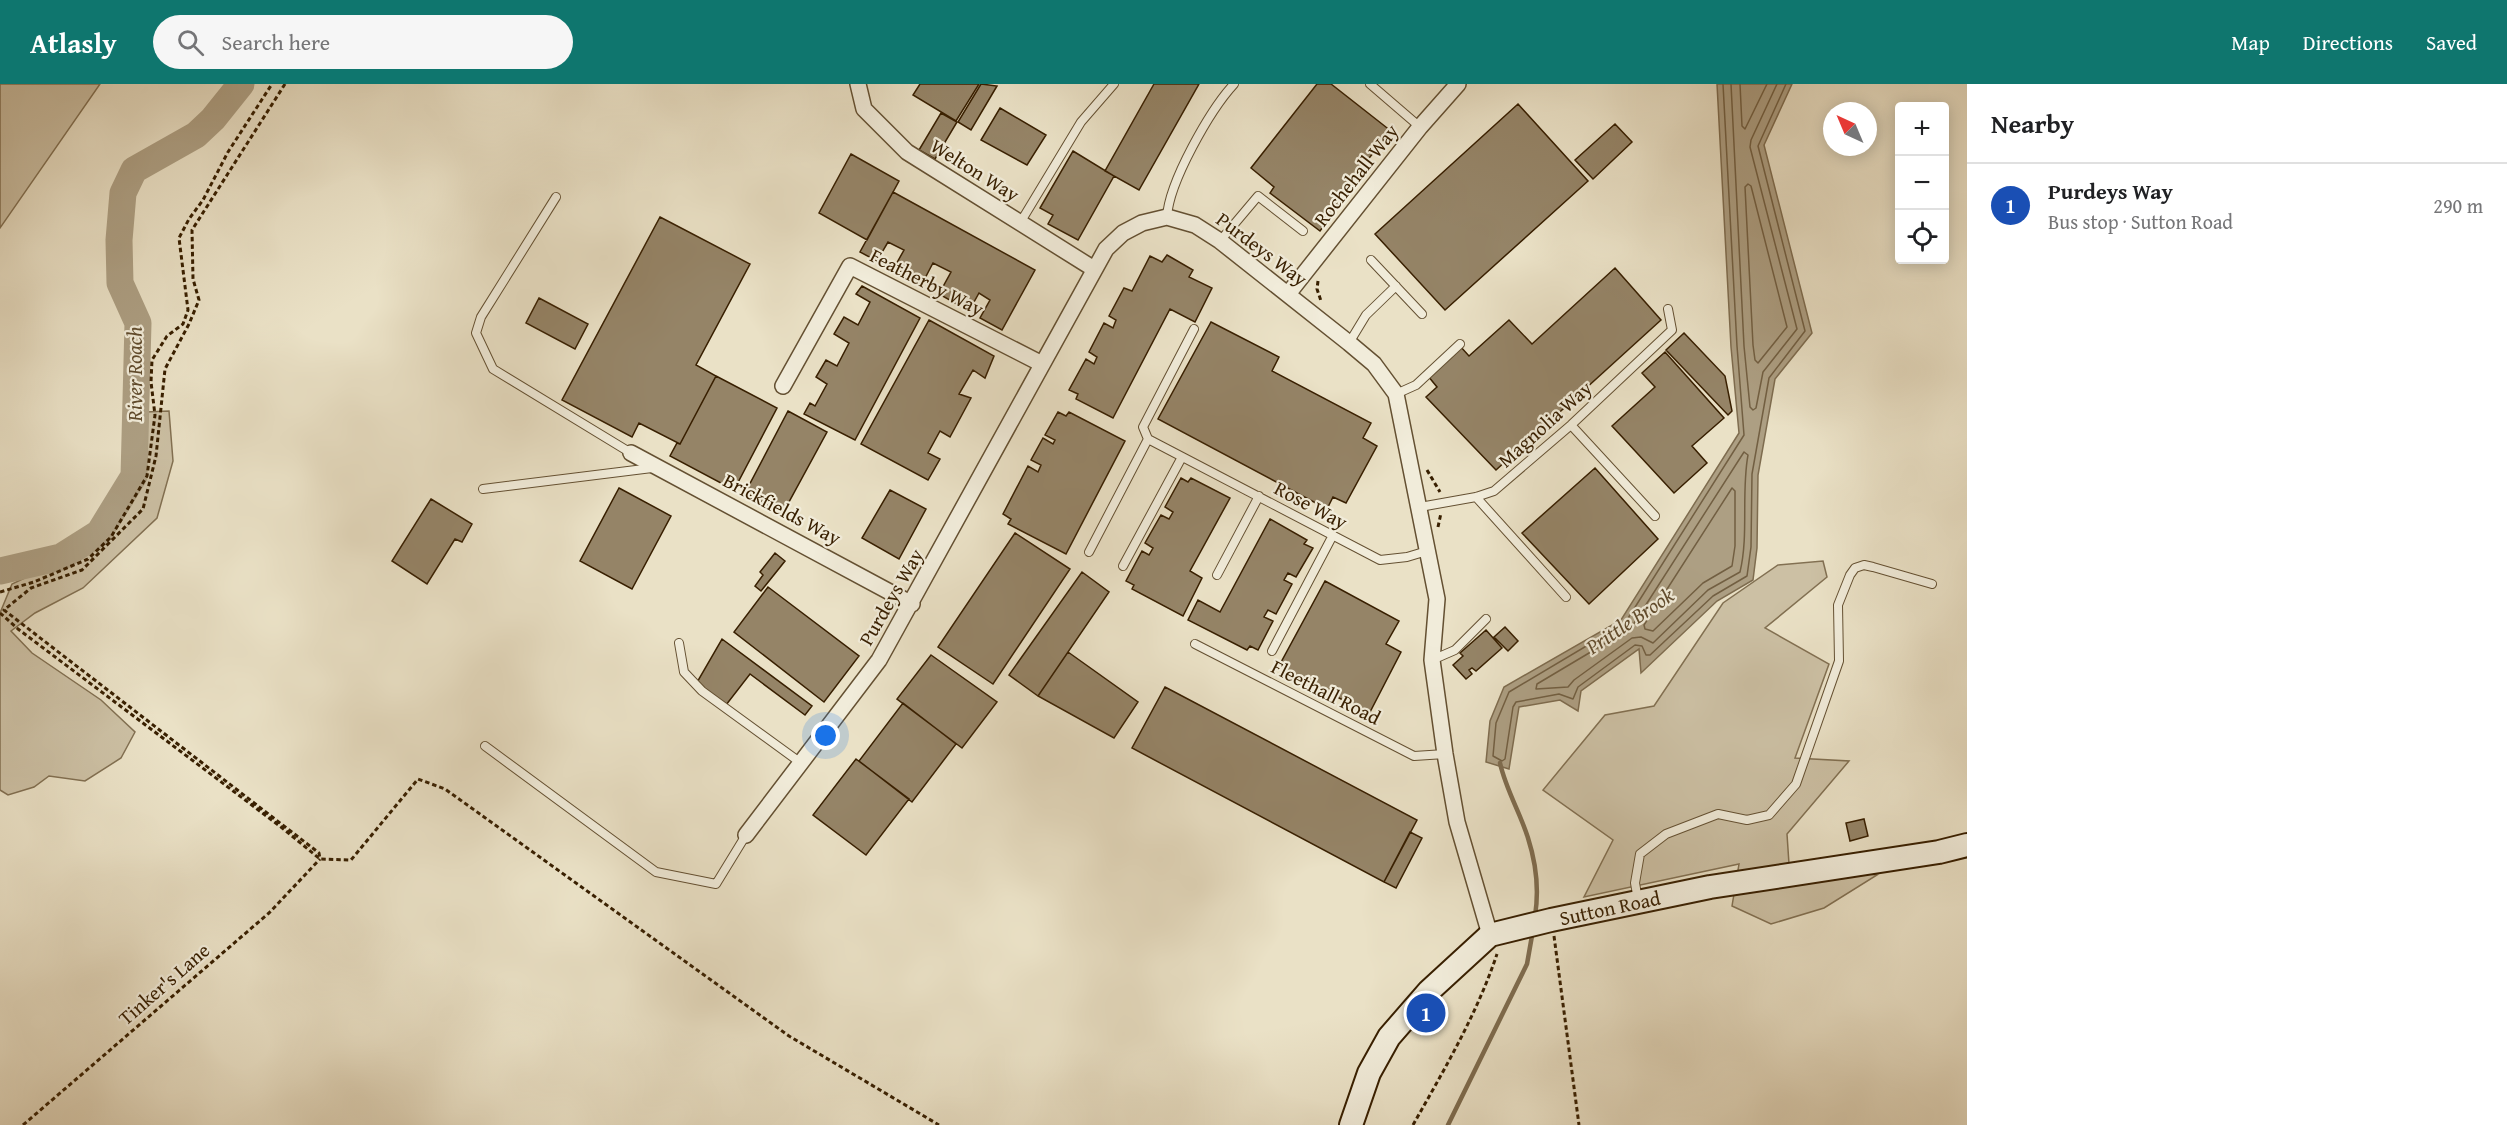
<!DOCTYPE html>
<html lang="en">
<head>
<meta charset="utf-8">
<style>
	body { margin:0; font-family:"Gentium Book Plus",serif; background:#f6f6f6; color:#202124 }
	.controls { position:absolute; right:18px; top:18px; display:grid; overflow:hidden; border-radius:6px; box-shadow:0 3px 15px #0003 }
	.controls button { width:54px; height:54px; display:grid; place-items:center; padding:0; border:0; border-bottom:2px solid #e0e0e0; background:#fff; color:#202124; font:30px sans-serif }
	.compass { position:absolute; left:1823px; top:18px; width:54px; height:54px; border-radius:50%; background:#fff; box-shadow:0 3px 15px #0003; rotate:316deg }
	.you { position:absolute; left:826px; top:652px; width:21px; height:21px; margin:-15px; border:4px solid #fff; border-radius:50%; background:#1a73e8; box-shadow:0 0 0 9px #1a73e833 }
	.badge { display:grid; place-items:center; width:39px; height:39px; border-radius:50%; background:#0f766e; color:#fff; font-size:20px; font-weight:700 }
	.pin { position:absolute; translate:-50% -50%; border:3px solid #fff; box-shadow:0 2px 6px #0006 }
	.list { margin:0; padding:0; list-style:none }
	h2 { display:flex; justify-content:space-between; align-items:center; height:78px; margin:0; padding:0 24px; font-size:26px }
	h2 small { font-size:20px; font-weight:400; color:#757577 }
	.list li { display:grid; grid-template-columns:39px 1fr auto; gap:18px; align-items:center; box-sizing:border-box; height:84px; padding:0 24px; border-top:2px solid #e0e0e0 }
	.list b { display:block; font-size:22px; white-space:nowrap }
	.list p { margin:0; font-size:20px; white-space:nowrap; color:#757577 }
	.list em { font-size:20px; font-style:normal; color:#757577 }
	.icon { flex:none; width:33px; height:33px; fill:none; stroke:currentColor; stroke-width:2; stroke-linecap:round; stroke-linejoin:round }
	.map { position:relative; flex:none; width:1967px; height:1041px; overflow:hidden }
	header { display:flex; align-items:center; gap:36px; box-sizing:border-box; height:84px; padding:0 30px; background:#0f766e; color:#fff }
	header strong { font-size:28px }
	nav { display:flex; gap:33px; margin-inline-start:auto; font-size:21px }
	.search { width:420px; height:54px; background:#f6f6f6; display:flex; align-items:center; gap:15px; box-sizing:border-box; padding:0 21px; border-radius:33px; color:#757577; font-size:22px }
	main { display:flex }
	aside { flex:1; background:#fff }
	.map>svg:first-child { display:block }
</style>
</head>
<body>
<header>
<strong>Atlasly</strong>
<div class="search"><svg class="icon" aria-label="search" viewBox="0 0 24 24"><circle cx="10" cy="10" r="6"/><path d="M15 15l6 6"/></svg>Search here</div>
<nav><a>Map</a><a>Directions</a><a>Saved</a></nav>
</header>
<main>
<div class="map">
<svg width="1967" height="1041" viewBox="0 0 1967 1041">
	<rect width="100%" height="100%" fill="#eae1c6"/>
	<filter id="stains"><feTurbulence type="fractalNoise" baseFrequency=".00333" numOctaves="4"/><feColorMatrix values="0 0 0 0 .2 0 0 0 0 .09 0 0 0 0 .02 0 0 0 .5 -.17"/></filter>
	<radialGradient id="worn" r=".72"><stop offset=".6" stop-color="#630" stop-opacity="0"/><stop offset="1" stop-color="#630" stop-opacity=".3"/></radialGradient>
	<path fill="#ccc0a4" stroke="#827052" stroke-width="1.5" d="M0,0H100L0,144Z
		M169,327L173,377L157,434L83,504L35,529L11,547L32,569L101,616L135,648L121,674L85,697L49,692L34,703L8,711L0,706V529L12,500L84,466L115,432L133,404L144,362L146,328Z
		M1823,477L1827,493L1765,544L1829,580L1795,674L1849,677L1787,750L1789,780L1877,791L1824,824L1771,840L1732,822L1739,780L1584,813L1613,756L1543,706L1605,631L1654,622L1723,519L1778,481Z"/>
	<path fill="#ad9f83" stroke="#7e6c4f" stroke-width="1.5" d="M1717,0H1792L1764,61L1812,249L1775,295L1758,391L1757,464L1753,496L1717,517L1641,589L1639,565L1581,607L1578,627L1560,616L1519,623L1509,685L1486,678L1490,637L1504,603L1621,536L1739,349L1731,263Z"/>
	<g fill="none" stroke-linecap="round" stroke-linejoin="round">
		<path stroke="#725f42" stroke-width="1.5" d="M1723,0L1737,262L1744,351L1625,539L1509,608L1496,639L1493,672L1502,677L1505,675L1513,623L1516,618L1559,610L1573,615L1578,603L1635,561L1642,562L1646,571H1650L1713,512L1747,492L1751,463L1752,390L1769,294L1805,247L1758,62L1786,0
			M1731,0L1744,262L1750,323L1753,326L1756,324L1763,288L1797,245L1750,63L1751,56L1777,0
			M1740,0L1742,42L1745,45L1767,0
			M1748,100L1751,102L1787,243L1758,279L1755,276L1753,261L1745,103Z
			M1744,368L1748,371C1741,409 1749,450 1740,488L1708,506L1653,559L1641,553L1632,554L1574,596L1568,603L1536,605L1537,600L1631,544Z
			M1732,404L1735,407V462L1732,482L1703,499L1653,547L1645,545L1644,541Z"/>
		<path stroke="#7e6c4f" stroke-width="4.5" d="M1500,679C1506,706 1520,728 1528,754C1536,779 1539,807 1535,832
			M1448,1041L1527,880L1533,846"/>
		<path stroke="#ad9f83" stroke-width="27" d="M0,487L61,473L99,449L134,392L138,239L120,199L119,156L123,109L134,86L196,51L213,35L241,0"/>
	</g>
	<path fill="#958467" stroke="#381f00" stroke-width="1.5" d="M920,0H979L956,37L913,11Z
		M981,0L997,2L971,46L958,38Z
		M1154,0H1199L1139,106L1105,87Z
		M1317,0H1331L1391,47L1348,100L1353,103L1320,147L1270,109L1274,103L1251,84Z
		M1518,20L1588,97L1445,226L1375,150Z
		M1000,24L1046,51L1027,81L981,56Z
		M941,29L957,38L935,75L919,66Z
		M1615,40L1632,58L1593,95L1575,76Z
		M1073,67L1114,92L1078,156L1048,140L1053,131L1040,124Z
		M851,70L899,97L867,156L819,129Z
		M893,108L1035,186L1002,246L980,234L990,216L979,209L969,227L939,210L951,188L933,179L922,200L894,184L904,166L888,158L877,177L860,168Z
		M660,133L750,180L696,281L716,292L680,360L639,339L632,353L562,316Z
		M1167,171L1193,186L1189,193L1212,204L1195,238L1170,225L1113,334L1076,315L1078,310L1069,306L1086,275L1094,280L1097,273L1089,268L1104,239L1113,244L1116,236L1109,232L1124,204L1132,207L1150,172L1162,178Z
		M1615,184L1661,236L1496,386L1426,313L1437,303L1428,292L1460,262L1469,272L1509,236L1532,260Z
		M862,202L920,234L855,356L804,330L810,319L815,322L827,300L816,293L826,276L837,282L849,259L834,250L844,233L858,241L870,218L856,210Z
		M539,214L588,240L575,265L526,239Z
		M929,236L994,272L985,294L973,286L959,310L971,314L950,353L940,347L928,369L940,375L928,396L861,360Z
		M1211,238L1279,273L1272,287L1371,339L1363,354L1377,362L1346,419L1333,413L1327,425L1158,335Z
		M1684,249L1725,292L1732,327L1728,331L1666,266Z
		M1665,268L1724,334L1692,362L1707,379L1674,409L1612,342L1655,303L1642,289Z
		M716,292L777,324L734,406L670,372L677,359L680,360Z
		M788,327L827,348L783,429L745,409Z
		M1058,328L1066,332L1069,328L1125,357L1066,470L1008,440L1011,435L1003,430L1028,382L1038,388L1041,381L1031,376L1043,354L1053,360L1055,356L1045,351Z
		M1595,384L1658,455L1589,520L1522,449Z
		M1181,394L1188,398L1191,394L1230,414L1190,487L1202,494L1183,532L1132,505L1134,501L1126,497L1142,467L1149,471L1153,464L1145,459L1161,431L1169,435L1173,428L1165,423Z
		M619,404L671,432L632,505L580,477Z
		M890,406L926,425L899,475L862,454Z
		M431,415L472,440L462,458L455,455L427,500L392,477Z
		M1270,435L1307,456L1304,460L1313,464L1296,493L1288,489L1284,496L1292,500L1276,530L1268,526L1264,533L1273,537L1258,566L1250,562L1247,566L1188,536L1198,516L1220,528Z
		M1015,449L1070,485L993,600L938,563Z
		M775,469L785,477L761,507L755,502L763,491L760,488Z
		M1082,488L1109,508L1038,612L1009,591Z
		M1325,497L1399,537L1386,560L1401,568L1369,630L1279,582Z
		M768,503L859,572L824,618L734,548Z
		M1505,543L1518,557L1508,567L1494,553Z
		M1486,546L1502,564L1476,587L1472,584L1469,586L1472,590L1466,595L1453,581L1463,572L1460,569Z
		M722,555L812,622L805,631L750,590L726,621L696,600Z
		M1068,568L1138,618L1114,654L1038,612Z
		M931,571L997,618L962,664L897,615Z
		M1165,603L1417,736L1384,798L1132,664Z
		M903,619L956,660L912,718L859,677Z
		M856,675L909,715L866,771L813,731Z
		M1864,735L1868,752L1850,757L1846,739Z
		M1410,748L1422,754L1396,804L1384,798Z"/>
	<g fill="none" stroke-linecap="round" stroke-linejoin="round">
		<g stroke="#645032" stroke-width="10">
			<path id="lane" d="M1370,0L1420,43
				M556,113L481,233L476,249L493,285L631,369
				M1167,133C1169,98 1210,26 1234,0
				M1020,139L1081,38L1114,0
				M1220,157L1258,112L1303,147
				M1371,176L1422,230
				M1194,245L1143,343L1148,355L1380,476L1407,473L1427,467
				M1349,259L1366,231L1396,202
				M1396,310L1416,301L1460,260
				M1571,341L1655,432
				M483,405L652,384
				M1476,413L1566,513
				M1420,423L1476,413L1494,407L1571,341L1672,246L1668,225
				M1089,468L1148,355
				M1123,482L1182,373
				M1217,491L1259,412
				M679,559L684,588L702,607L801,679
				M1195,560L1414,672L1445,670
				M1272,567L1333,451
				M1432,576L1455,566L1486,535
				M485,662L656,788L716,800L746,751
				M1638,816L1635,799L1640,770L1666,750L1718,730L1747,736L1769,731L1796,700L1839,577L1838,521L1850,491L1855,484L1864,481L1873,483L1932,500"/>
		</g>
		<g stroke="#645032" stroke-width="18">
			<path id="street" d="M858,0L864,25L907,68L1094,185
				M1288,210L1420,43L1458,0
				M783,302L850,182L1042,280
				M631,369L912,520
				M746,751L879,576L1106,165L1123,149L1142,139L1167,133L1195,141L1220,157L1349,259L1374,280L1396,310L1437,515L1432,576L1445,670L1457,738L1490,851"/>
		</g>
		<g stroke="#381f00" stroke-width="26">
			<path id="secondary" d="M1351,1041L1369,989L1389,953L1429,907L1490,851L1551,836L1710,803L1939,768L1967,761"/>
		</g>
		<path stroke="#381f00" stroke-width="3" stroke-dasharray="4.5 3" stroke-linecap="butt" d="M285,0L192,146L193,195L199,216L189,240L165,285L156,372L143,425L82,486L31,504L4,526L319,769L320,775
			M1318,197L1317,205L1321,217
			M1427,386L1440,408
			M1438,443L1441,429
			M0,508L34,498L88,475L111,453L147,392L155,331L151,298L152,276L167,252L183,240L188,226L179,154L189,135L203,116L228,68L272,0
			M0,529L18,545L281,743L320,775L351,776L418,695L445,705L789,952L939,1041
			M1554,852L1579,1041
			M23,1041L269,829L320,775
			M1413,1041C1444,986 1477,930 1497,870"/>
		<use href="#lane" stroke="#f1ecda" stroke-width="8"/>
		<use href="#street" stroke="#f1ecda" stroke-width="15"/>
		<use href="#secondary" stroke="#f1ecda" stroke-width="22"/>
	</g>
	<g text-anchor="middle" stroke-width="4.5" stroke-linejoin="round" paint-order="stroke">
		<g font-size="20" fill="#381f00" stroke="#f1ecda">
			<text transform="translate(975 86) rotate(32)" y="7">Welton Way</text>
			<text transform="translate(1356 91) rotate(-52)" y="7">Rochehall Way</text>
			<text transform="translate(1262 165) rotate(37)" y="7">Purdeys Way</text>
			<text transform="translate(927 198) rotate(27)" y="7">Featherby Way</text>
			<text transform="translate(1545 340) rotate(-42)" y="7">Magnolia Way</text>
			<text transform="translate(1311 421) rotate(28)" y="7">Rose Way</text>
			<text transform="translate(782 425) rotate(28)" y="7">Brickfields Way</text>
			<text transform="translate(891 513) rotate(-60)" y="7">Purdeys Way</text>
			<text transform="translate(1326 608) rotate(27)" y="7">Fleethall Road</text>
			<text transform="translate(1610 824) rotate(-12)" y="7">Sutton Road</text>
			<text transform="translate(164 900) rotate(-41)" y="7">Tinker's Lane</text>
		</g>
		<g font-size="21" font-style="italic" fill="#614c2e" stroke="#f1ecda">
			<text transform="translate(135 290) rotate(-90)" y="7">River Roach</text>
			<text transform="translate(1630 537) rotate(-34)" y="7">Prittle Brook</text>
		</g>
	</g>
	<rect width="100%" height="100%" filter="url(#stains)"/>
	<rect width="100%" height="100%" fill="url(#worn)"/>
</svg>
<div class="controls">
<button>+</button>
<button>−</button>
<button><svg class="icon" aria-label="locate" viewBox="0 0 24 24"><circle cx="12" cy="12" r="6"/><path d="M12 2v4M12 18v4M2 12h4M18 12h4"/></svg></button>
</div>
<svg class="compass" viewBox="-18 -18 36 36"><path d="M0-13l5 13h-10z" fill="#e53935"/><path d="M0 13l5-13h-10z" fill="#757577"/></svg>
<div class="you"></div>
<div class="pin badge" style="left:1426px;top:929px;background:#1a4fb4">1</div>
</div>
<aside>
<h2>Nearby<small></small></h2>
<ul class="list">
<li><span class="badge" style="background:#1a4fb4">1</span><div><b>Purdeys Way</b><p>Bus stop · Sutton Road</p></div><em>290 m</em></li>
</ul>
</aside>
</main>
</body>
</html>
